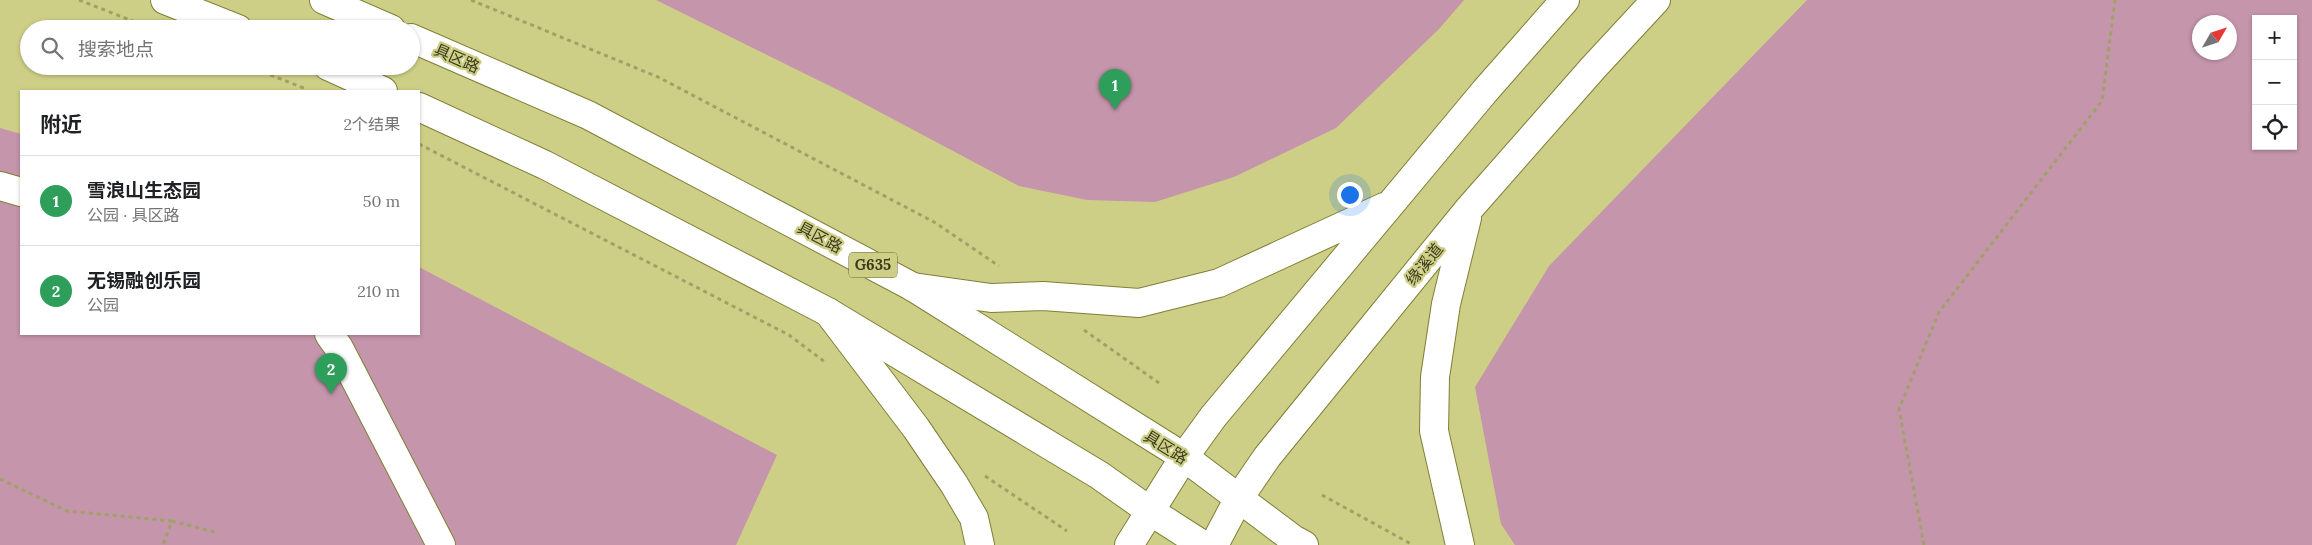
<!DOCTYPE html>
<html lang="zh">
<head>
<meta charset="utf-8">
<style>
	body { margin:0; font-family:Lora,"Noto Sans SC",serif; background:#f6f6f6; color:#202124 }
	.controls { position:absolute; right:15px; top:15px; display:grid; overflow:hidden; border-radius:0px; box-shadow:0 1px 4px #0004 }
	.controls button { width:45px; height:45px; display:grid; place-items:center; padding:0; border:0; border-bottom:1px solid #e0e0e0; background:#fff; color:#202124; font:25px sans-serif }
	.compass { position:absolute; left:2192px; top:15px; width:45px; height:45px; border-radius:50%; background:#fff; box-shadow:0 1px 4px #0004; rotate:51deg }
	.you { position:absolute; left:1349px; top:194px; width:18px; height:18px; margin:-12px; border:4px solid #fff; border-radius:50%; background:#1a73e8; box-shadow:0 0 0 8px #1a73e833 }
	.badge { display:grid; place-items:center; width:32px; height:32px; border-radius:50%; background:#b45309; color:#fff; font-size:16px; font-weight:700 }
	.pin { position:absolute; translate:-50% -41px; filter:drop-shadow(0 1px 2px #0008) }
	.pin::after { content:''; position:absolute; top:26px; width:18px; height:15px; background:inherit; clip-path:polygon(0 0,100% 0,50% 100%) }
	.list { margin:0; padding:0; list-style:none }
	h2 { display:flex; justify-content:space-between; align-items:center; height:65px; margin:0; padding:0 20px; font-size:21px }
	h2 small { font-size:16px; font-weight:400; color:#757577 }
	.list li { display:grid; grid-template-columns:32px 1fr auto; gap:15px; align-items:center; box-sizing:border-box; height:90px; padding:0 20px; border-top:1px solid #e0e0e0 }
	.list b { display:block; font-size:19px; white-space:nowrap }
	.list p { margin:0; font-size:16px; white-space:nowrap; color:#757577 }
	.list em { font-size:16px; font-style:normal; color:#757577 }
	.icon { flex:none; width:28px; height:28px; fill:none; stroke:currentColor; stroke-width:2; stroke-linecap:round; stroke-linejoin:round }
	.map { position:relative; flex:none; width:2312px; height:545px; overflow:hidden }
	.search { position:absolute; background:#fff; box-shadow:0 1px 4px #0004; left:20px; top:20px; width:400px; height:55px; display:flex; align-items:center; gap:12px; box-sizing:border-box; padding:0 18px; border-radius:28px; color:#757577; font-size:19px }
	.panel { position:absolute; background:#fff; box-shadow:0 1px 4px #0004; left:20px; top:90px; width:400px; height:245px; border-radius:0px }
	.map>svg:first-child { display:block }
</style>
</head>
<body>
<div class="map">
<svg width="2312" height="545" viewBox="0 0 2312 545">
	<rect width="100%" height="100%" fill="#cecf87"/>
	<path fill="#c595ab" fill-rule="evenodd" d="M656,0H1464L1439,29L1336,128L1234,177L1155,202L1087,200L1019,186L842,92Z
		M1807,0H2312V545H1515L1501,524L1475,387L1549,266ZM2256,19H2293V146H2256ZM2230,22V52H2200V22Z
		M0,128L21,134V334H419V267L777,455L736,545H0Z"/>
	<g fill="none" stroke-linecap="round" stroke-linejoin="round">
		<g stroke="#7f7f37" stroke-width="30">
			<path id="minor" d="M0,186L21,192
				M329,334L339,348L441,545"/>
		</g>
		<g stroke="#7f7f37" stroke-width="30">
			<path id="major" d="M913,287L991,298L1043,296L1139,303L1219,283L1384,207
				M828,312L916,428L954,484L974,518L980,545
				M1129,545L1184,457L1213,417L1485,91L1565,0
				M1214,545L1239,498L1267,457L1468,210L1593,68L1656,0
				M1460,545L1434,431L1435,377L1446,304L1467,218"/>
		</g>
		<g stroke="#7f7f37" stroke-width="30">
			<path id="highway" d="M165,0L238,29
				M324,0L391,29
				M411,38L588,115L913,287L1184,457L1293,539L1304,545
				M328,66L383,91
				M419,107L545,165L828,312L1099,475L1150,511L1203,545"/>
		</g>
		<path stroke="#a0a166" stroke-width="3" stroke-dasharray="4 4" stroke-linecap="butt" d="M79,0L148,27
			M471,0L658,77L934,222L999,266
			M248,66L306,89
			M419,144L789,335L825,362
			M1084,330L1159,383
			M985,476L1067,531
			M0,479L67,511L172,521L163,545
			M1322,495L1413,545
			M172,521L218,533
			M1924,545L1899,409L1939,312L2102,101L2115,0"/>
		<use href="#minor" stroke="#fff" stroke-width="28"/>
		<use href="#major" stroke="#fff" stroke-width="28"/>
		<use href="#highway" stroke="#fff" stroke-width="28"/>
	</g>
	<g text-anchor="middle" stroke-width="4.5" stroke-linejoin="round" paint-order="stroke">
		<rect fill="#cecf87" stroke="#66673c" stroke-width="1" x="849" y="252.5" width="48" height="25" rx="4"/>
		<g font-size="15" font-weight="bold" fill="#3a3a1c">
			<text x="873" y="270">G635</text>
		</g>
		<g font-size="16" fill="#3a3a1c" stroke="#cecf87">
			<text transform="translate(457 58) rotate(24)" y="6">具区路</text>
			<text transform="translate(820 237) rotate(28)" y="6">具区路</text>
			<text transform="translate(1424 264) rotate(-51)" y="6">缘溪道</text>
			<text transform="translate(1166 447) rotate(32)" y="6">具区路</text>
		</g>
	</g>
</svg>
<div class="controls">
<button>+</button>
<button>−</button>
<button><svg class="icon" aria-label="locate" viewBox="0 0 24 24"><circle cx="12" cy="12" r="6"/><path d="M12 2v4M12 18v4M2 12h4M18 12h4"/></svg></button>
</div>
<svg class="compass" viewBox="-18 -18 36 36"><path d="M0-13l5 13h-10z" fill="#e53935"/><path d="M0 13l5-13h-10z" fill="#757577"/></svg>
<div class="you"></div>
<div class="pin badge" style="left:1115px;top:110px;background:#2e9e5b">1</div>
<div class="pin badge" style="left:331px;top:394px;background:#2e9e5b">2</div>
<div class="search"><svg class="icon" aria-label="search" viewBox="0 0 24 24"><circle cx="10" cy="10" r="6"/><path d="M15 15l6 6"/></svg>搜索地点</div>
<section class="panel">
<h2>附近<small>2个结果</small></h2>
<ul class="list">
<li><span class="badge" style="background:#2e9e5b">1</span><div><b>雪浪山生态园</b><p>公园 · 具区路</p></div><em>50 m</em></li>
<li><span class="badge" style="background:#2e9e5b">2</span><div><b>无锡融创乐园</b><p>公园</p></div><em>210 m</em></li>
</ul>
</section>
</div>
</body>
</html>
